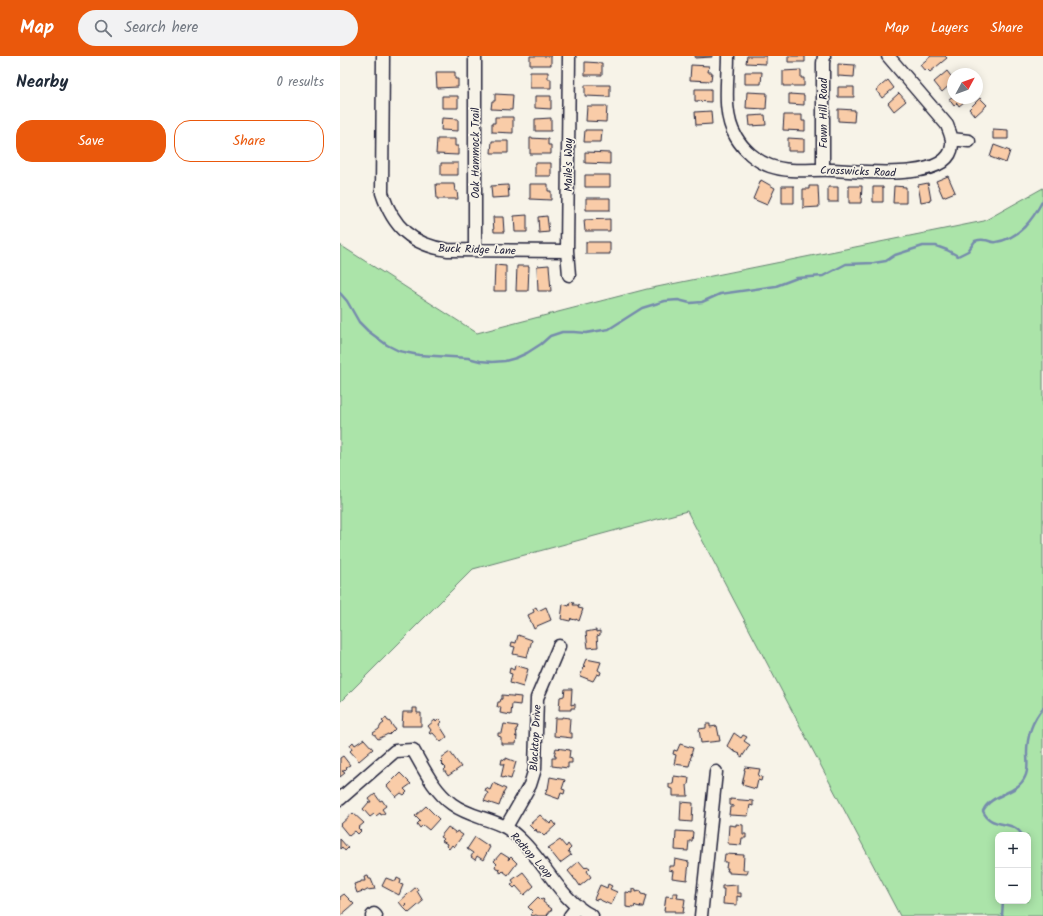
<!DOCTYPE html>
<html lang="en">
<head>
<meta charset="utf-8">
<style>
	body { margin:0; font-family:Kalam,sans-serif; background:#f2f2f3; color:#1f2937 }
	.controls { position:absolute; right:12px; bottom:12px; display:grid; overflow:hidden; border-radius:8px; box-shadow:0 2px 10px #0003 }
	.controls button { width:36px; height:36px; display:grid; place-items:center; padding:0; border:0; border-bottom:1px solid #e0e1e3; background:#fff; color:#1f2937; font:20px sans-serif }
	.compass { position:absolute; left:607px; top:12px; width:36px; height:36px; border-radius:50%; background:#fff; box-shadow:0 2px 10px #0003; rotate:49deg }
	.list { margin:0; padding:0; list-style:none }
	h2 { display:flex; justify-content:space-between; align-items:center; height:52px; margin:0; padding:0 16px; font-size:17px }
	h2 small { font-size:13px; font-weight:400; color:#747a83 }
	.actions { display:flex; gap:8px; padding:12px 16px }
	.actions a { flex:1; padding:9px 0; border:1px solid #ea580c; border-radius:16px; text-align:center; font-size:14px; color:#ea580c }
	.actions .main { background:#ea580c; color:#fff }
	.icon { flex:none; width:22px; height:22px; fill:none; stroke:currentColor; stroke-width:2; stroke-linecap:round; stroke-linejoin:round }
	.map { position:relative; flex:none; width:703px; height:860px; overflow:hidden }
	header { display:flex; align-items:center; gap:24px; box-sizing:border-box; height:56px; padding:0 20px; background:#ea580c; color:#fff }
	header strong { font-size:19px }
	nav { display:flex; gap:22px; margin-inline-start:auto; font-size:14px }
	.search { width:280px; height:36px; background:#f2f2f3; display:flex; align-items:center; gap:10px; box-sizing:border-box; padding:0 14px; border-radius:22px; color:#747a83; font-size:15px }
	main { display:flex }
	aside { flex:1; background:#fff }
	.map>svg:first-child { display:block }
</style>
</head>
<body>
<header>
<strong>Map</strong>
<div class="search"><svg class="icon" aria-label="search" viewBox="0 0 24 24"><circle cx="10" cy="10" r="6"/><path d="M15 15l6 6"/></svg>Search here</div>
<nav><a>Map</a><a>Layers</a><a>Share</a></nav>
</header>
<main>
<aside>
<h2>Nearby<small>0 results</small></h2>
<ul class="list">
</ul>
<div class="actions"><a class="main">Save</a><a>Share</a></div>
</aside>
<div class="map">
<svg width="703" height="860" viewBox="0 0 703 860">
	<rect width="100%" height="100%" fill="#f7f3e8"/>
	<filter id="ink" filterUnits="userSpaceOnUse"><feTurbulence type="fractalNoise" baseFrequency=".025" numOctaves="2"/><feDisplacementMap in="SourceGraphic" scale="8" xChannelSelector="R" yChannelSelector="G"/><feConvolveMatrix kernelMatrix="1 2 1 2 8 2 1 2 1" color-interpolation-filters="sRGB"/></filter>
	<g filter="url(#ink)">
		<path fill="#abe4a9" stroke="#668372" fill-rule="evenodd" d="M703,132V860H560L347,455L133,513L0,646V189L137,277L307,233L644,165ZM658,779H688V845H658Z"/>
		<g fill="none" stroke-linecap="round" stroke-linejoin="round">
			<path stroke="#768cac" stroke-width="2.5" d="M0,237L7,245L19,266L28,275L47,289L59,295L79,299L128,302L140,305L152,306L165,305L176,302L187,297L201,288L210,280L222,276H234L246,277L269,273L302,252L325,245L338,244L350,247L362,246L380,238L436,230L457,222L483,220L506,208L534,207L546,205L555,199L583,190H596L607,194L618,200L628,195L635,185C638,184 641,183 644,184C649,184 652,187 656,186C679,183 693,163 703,144
				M682,779C672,762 651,774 643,755C651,737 677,739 685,721C689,714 687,705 687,697C687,680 692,665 703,652
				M662,860L663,845"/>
		</g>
		<path fill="#f9cca8" stroke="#22223b" d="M190,0H211V9H190Z
			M355,0H372V1L355,2Z
			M407,0H426V8L406,7Z
			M448,0H465V6H448Z
			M591,0H605L607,2L590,16L587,13L585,15L580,9Z
			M245,6L262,7V19H245Z
			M498,8L515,9L514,21L498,20Z
			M351,9L369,10L368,16H372L371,25L350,24Z
			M461,14V22H464V30H443V15Z
			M607,15L613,23V26L602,36L594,26Z
			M96,16H115V23H118V31L97,32Z
			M190,16H208V23H211V32H190Z
			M405,16H422L421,28H405Z
			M548,24L554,32L542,42L536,34Z
			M245,29H270V41L245,40Z
			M498,31H514V41H498Z
			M355,33H371V46L355,45Z
			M407,36L427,37L426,53L406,52Z
			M559,37L566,45L554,55L548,47Z
			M155,38L173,39L172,54L151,53L152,45H155Z
			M449,38L464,39V49L449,48Z
			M102,40H118V52H102Z
			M195,40H211V53L195,52Z
			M613,40V42H629L619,50L617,47L614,50L609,43Z
			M640,42L647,49L635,60L629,53Z
			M247,50H267L266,66L246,65Z
			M498,53L515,54L514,66L498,65Z
			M371,55L372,68L356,69L355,56Z
			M425,59L426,69L410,70L409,60Z
			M444,59H462V65H465V75L443,74Z
			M155,61H173V77L152,76V67H155Z
			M102,62L118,63V75L101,74Z
			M211,62V75H195V63Z
			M653,73L668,74V83H653Z
			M245,74H262L261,86H244Z
			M190,82L208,83V89H211V98H190Z
			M448,82L464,83V95H448Z
			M97,83H115V90H118V99L96,98Z
			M152,85H168V97H151Z
			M654,89L670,95L666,107L650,101Z
			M245,96L270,97V108L245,107Z
			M101,107H118V119H101Z
			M195,107H211V120H195Z
			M245,119H270V131H245Z
			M608,120L615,136L603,141L596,125Z
			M421,124L435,132L427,149L413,143Z
			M588,127L591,144L581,146L578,129Z
			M96,128H114L115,135H117L118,143H97Z
			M190,128H208V135H211V144L190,143Z
			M168,129L169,141L152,142L151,130Z
			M442,130H454V147H442Z
			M469,130H478L479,151L463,152V133H469Z
			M509,130H522L521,147H509Z
			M554,130L566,131V147H553Z
			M488,131H498V146H488Z
			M533,131H543V146H533Z
			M246,142H270V154H246Z
			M187,159V176H175L174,160Z
			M207,160L209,176L199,177L198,161Z
			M153,161H163L164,176H154Z
			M270,163V175H245L244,164Z
			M246,186H270V198H246Z
			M155,209L166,210V235H154Z
			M209,209L211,235H198L197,210Z
			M177,210H189L188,235H176Z
			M230,546L234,547L233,549H237L239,550L238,552L243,553L239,565L236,563V564L231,563V562L230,565L221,563L223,548L229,550Z
			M196,551L198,555L206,551L211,564L197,570V571L194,573L188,559L194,556L193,553Z
			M256,574V576L260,575V579L257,580L258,591L248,592L246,576Z
			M178,579L192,584L187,601L173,598L175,591L171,590L172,586L176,587Z
			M246,603L261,606L258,614L261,616L260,619L257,618L253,625L240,620L243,614L242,613L245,610H243Z
			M175,609L188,613L183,631L170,627L172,618L169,617L170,612L174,614Z
			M225,633H232L231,649L235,648V652H231V654H219L220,641L224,640Z
			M162,639L181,641L180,649L172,648L171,659L160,657L161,651H157L158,646H160L161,643H162Z
			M73,652H77V657H81V670H62L63,656H73Z
			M222,661L230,662L229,677H232V682L214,680L215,662H222Z
			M46,662L48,665H49L55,673L49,679L48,678L38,683L33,677L39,673L41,669L44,667L42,665Z
			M99,663L102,666L99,668L100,670L107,681L101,686L93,677L90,678L89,677L91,674L88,670L95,664L96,666Z
			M164,668L178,670L177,673H176L177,681L175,680L177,681L176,688H161V681L158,680V677H162Z
			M366,668H370V671L377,670L380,685L361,687L359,673L366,672Z
			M394,677L401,682L403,679L407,681L404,685L410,689L402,701L399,699L400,698L393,695L394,694L393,695L387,690Z
			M24,683L33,693L19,705L10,695L12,693L10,689L13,686L15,689Z
			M340,688L353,692L351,699H352L350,703H351L349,710L334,708L336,699L333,698L334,694L337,695Z
			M216,692L230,694L229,702L232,703V707H228V712L212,710V702H216V700H214Z
			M110,696L121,711L108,720L104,714L106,712L102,708L103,707L101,705L103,704L101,702Z
			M3,700L10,709L6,711L7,712L4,715H2L5,717L0,721V702Z
			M166,702L176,706L171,723L164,721L163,722L161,721L164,708H161L162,703L166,704Z
			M405,711L420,713L418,720L422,721L421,725L418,724L416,733L402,729L405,714H404Z
			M60,717L71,728L64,733L67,736L64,739L61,737L56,741L47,730Z
			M334,720L349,722L348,729H347L348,740H333V733L329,732V728H333Z
			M210,721L225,724L222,733L225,734L224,738L221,737L219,743L205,738L207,735L205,734L208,733Z
			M153,727L166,733L164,736L159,750L144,745L148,737L145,735L146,732L150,734Z
			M35,738L40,745L42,744L46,750L42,753L45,757L41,759L40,757L36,760L34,758L30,761L23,753L29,746H31L29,743Z
			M390,743L413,745V750L410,749L408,760L389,759L390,751H394V750L390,749Z
			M341,746L353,747L352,766L340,765Z
			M86,750L99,763L89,774L83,769L80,772L77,768L80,765L75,760Z
			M13,757L24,767L18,772L21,775L18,778L15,775L9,780L0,769Z
			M200,759L210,768L213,765L216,769L204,780L200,776H197L196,773L195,775L189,769Z
			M396,768L403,769V778H406V782H402L401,789L388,788L387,787L388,784L389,769L396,770Z
			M108,771L111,773L110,774L111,773L115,776V778L117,775L123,779L114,791L112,789L109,793L106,790L107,788L102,785L104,783L100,781Z
			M336,775L353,776L352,785H349L348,795L335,794Z
			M135,781L150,791L143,804L137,800L135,804L131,801L133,797L127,793Z
			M0,783L8,792L5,795L2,791L0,793Z
			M220,784L226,791L228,788L231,792L228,795L232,800L231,799L220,807L208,792Z
			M161,797L169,802L168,804L171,801L177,807L168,819L163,815L161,817L158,815L160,813L156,812L155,810L157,808L154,805Z
			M385,798L404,799L403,814H408L407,818L389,817V815H387L388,812H386L387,806H384Z
			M335,803L349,806L347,824L332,822L333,815L329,814V810H334Z
			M239,805L245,812L247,810L250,812L247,815L251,821L240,830L236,824H235L233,821H234H233L228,815Z
			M183,816L194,830L184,839L176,830L174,832L171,829L174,827L172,824Z
			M28,820L29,823H31L35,833L27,834L24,836L23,835L17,837L14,828L21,826V825H25L24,821Z
			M46,822L54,825H56L57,822L61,824L60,828L63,829L59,839L42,830Z
			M268,828L272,830L270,833L277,836L271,849L258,843L257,844L254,843L260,829L267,832Z
			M397,829V837H401V841L397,840V849L383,848L384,833H382V830Z
			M76,831L78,834L77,835L83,845L69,857L64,852L67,849L66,848L63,851L59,846Z
			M292,833L296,834V836L300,835L301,838L306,839L303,851H300L301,849L300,851L296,850L295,849L294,852L286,851V836L292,837Z
			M333,837H338L337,842L345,843L343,857H335V855H324L326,840L333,841Z
			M4,838L14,848L0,860V841Z
			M198,841L201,844L203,843L204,844L203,846L212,853L207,859L208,860H198L196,859L192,860L191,858L193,856L188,851Z"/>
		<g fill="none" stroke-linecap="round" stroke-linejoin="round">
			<g stroke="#22223b" stroke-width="15">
				<path id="minor" d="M43,0L42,137C53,171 72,189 108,194L227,195
					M388,0C388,25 382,58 396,81C403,93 416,105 430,110C450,117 472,113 493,114C518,115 610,127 612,89C613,82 609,75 607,69L548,0
					M612,83L629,85
					M483,113V7L484,0
					M135,194V0
					M229,219L227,195L229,0
					M0,743L55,695L73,694C84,713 94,735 112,748C128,760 148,762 165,771C171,774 177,780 182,785C206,808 221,845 252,860
					M166,771L190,729L195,713L197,642L219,590
					M32,860L34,858L36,860
					M230,860L238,850
					M361,860L376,716"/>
			</g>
			<use href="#minor" stroke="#f7f3e8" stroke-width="12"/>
		</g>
	</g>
	<g text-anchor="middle" stroke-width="3.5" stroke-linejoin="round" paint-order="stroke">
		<g font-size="11" fill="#22223b" stroke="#f7f3e8">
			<text transform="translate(483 57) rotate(-90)" y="4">Fawn Hill Road</text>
			<text transform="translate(135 97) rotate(-90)" y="4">Oak Hammock Trail</text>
			<text transform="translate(228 109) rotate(-90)" y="4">Maile's Way</text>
			<text transform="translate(518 115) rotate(2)" y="4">Crosswicks Road</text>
			<text transform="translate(137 193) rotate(2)" y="4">Buck Ridge Lane</text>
			<text transform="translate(195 682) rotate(-87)" y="4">Blacktop Drive</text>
			<text transform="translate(192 799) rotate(48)" y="4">Redtop Loop</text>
		</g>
	</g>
</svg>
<div class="controls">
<button>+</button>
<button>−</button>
</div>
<svg class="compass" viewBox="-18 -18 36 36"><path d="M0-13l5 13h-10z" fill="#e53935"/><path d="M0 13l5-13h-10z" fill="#747a83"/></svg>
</div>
</main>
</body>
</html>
